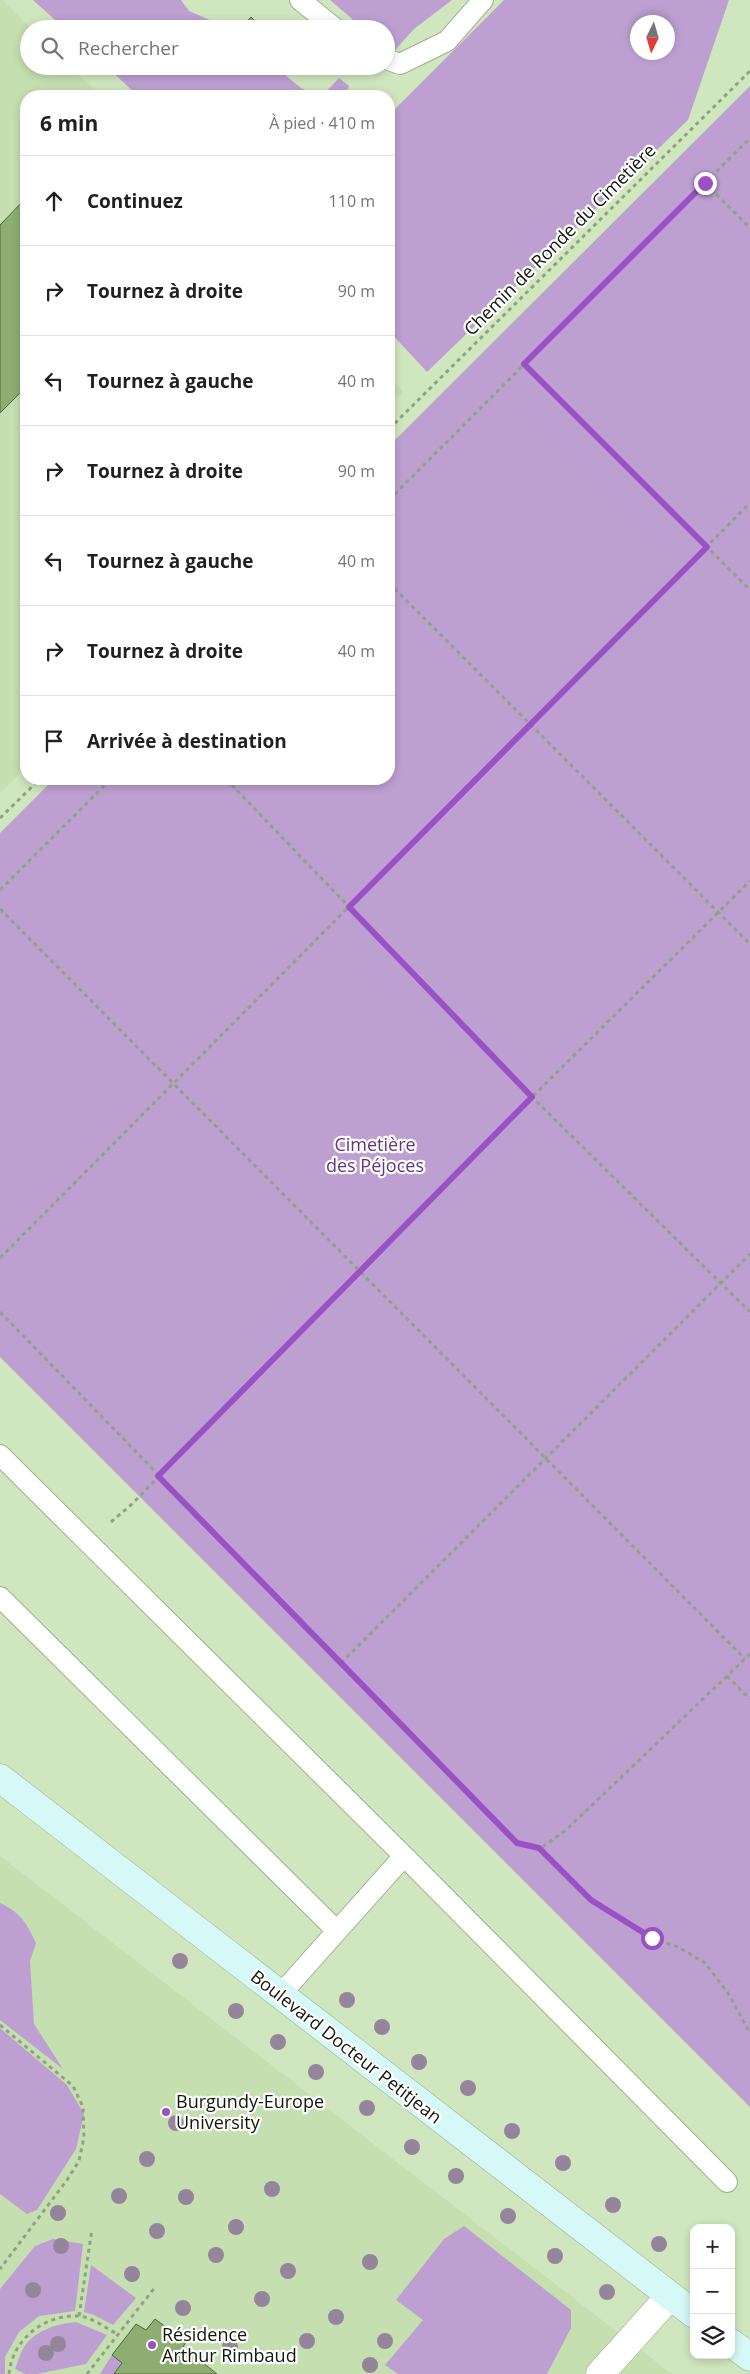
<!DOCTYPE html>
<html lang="fr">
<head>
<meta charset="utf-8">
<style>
	body { margin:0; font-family:"Open Sans",sans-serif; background:#f2f2f2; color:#202124 }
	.controls { position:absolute; right:15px; bottom:15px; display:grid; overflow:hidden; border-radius:10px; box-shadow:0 2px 8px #0003 }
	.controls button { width:45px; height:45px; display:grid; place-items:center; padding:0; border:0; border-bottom:1px solid #e0e0e0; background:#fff; color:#202124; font:25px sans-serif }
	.compass { position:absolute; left:630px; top:15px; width:45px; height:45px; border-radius:50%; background:#fff; box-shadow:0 2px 8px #0003; rotate:185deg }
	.stop { position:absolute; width:15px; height:15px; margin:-11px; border:4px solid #9951c4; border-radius:50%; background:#fff }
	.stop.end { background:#9951c4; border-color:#fff; box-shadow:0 1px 5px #0008 }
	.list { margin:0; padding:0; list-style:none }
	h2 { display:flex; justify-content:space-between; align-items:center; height:65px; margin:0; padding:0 20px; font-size:21px }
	h2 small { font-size:16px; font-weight:400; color:#757577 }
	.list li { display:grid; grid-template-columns:32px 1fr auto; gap:15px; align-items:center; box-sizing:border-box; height:90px; padding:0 20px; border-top:1px solid #e0e0e0 }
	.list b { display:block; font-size:19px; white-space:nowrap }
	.list em { font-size:16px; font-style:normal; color:#757577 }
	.icon { flex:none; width:28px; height:28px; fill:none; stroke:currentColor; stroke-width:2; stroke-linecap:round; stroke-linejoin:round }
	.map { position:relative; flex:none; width:750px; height:2374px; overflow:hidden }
	.search { position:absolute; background:#fff; box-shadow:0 2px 8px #0003; left:20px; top:20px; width:375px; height:55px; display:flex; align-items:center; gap:12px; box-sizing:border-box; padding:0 18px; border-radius:28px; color:#757577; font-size:19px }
	.panel { position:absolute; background:#fff; box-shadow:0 2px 8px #0003; left:20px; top:90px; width:375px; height:695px; border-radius:20px }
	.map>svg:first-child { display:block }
</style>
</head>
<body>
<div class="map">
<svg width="750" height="2374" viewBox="0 0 750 2374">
	<rect width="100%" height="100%" fill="#d0e6bf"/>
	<path fill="#c5dfb1" d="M0,0H3L32,29H29V66H70L101,96H26V767L0,793Z
		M389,377L403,391L389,405Z
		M0,1856L672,2374H0Z"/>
	<path fill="#bda0d1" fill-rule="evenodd" d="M33,0H181L189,11L231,29H65Z
		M330,0H452L414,29L395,50L386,48V29H364Z
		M504,0H729L688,120L427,372L389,331V115ZM638,22H668V52H638Z
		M106,66H274L301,88L320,96H138Z
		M339,78L349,86L344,96H322Z
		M750,86V2107L0,1357V833L54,779H389V446Z
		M0,1903C21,1913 26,1922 36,1943L30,1961L34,2024L63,2069L0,2020Z
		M0,2028L67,2085L84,2114L76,2149L37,2210L27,2214L0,2194Z
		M464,2226L571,2310V2328L547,2374H398L385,2365L423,2320L396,2300L444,2239Z
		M53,2239L83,2244L75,2311L39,2316L19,2332L5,2357V2374H0V2289L35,2246Z
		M91,2265L136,2298L113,2325L94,2315L84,2312Z
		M76,2322L107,2335L86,2364L37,2374H25L15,2369C18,2362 20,2353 24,2347C35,2330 57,2324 76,2322Z
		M112,2355L122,2363L114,2374H100Z"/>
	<path fill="#8dae70" stroke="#516441" d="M251,17L263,29H240Z
		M295,92V96H259V94Z
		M26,198V387L0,413V225Z
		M155,2319L186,2342L183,2347L217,2374H114L122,2363L112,2355L136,2324L146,2330Z"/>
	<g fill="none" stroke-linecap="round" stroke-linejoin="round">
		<g stroke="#9eb28d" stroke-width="22">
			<path id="lane" d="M300,0L336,29
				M386,59L400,64L447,41L483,0
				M0,1455L404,1856L280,1995
				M0,1597L337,1931
				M404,1856L727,2182"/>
		</g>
		<g stroke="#9eb28d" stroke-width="29">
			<path id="street" d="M600,2374L670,2296"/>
		</g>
		<g stroke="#9eb28d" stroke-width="29">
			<path id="secondary" d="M0,1778L694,2314
				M731,2343L750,2357"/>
		</g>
		<path stroke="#91a284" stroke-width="3" stroke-dasharray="4 4" stroke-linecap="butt" d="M705,183L750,228
			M524,364L750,590
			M389,429L750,71
			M389,500L750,138
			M389,583L750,944
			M226,779L532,1097L750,1312
			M0,818L40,779
			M0,890L111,779
			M0,909L745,1659
			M0,1258L750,503
			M0,1312L517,1843L539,1849L565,1831L750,1654
			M111,1522L131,1505L532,1097L750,881
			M341,1663L750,1254
			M727,1676L750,1699
			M539,1849L591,1900L652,1938L678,1947L705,1963L728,1993L750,2033
			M0,2025L73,2086L83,2107L84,2137L79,2161L67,2180L0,2269
			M79,2316L92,2229
			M9,2374C12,2340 44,2314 79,2316C91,2317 106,2328 117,2334
			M87,2374L156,2286"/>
		<use href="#lane" stroke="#fff" stroke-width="20"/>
		<use href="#street" stroke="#fff" stroke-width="28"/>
		<use href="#secondary" stroke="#d6f8f7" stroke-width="28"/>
	</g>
	<g fill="#94859b">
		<circle cx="180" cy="1961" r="8"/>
		<circle cx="347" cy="2000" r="8"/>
		<circle cx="236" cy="2011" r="8"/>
		<circle cx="382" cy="2027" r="8"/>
		<circle cx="278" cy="2042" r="8"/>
		<circle cx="419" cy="2062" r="8"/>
		<circle cx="316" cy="2072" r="8"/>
		<circle cx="468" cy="2088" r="8"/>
		<circle cx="367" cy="2108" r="8"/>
		<circle cx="176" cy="2123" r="8"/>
		<circle cx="512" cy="2131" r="8"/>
		<circle cx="412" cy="2147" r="8"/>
		<circle cx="147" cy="2159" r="8"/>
		<circle cx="563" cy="2163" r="8"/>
		<circle cx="456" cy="2176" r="8"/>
		<circle cx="272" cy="2189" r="8"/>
		<circle cx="119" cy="2196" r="8"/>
		<circle cx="186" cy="2197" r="8"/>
		<circle cx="613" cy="2205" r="8"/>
		<circle cx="58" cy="2213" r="8"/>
		<circle cx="508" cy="2216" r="8"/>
		<circle cx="236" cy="2227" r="8"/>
		<circle cx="157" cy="2231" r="8"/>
		<circle cx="659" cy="2244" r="8"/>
		<circle cx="61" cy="2246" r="8"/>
		<circle cx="216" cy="2255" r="8"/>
		<circle cx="555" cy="2256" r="8"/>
		<circle cx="370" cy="2262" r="8"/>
		<circle cx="288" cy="2271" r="8"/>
		<circle cx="132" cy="2274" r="8"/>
		<circle cx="33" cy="2290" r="8"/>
		<circle cx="607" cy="2292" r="8"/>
		<circle cx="262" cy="2299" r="8"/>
		<circle cx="183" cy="2308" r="8"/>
		<circle cx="336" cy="2317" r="8"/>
		<circle cx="307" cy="2341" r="8"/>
		<circle cx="385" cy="2341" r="8"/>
		<circle cx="58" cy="2344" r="8"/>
		<circle cx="230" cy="2347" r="8"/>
		<circle cx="46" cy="2353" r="8"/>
		<circle cx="370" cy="2365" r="8"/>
	</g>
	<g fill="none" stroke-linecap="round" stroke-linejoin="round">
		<path stroke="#9951c4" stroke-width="6" d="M652,1938L591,1900L539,1848L517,1843L158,1476L532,1097L349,907L707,547L524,364L705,183"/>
	</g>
	<g fill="#9951c4" stroke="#fff" stroke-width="2">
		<circle cx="166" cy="2112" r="5"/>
		<circle cx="152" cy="2345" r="5"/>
	</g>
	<g text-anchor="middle" stroke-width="4.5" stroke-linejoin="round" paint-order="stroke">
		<g font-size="18" fill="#101709" stroke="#fff">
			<text transform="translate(560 240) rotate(-45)" y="6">Chemin de Ronde du Cimetière</text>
			<text transform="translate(346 2047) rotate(38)" y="6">Boulevard Docteur Petitjean</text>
		</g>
		<g font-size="18" fill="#63367e" stroke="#fff">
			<text x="375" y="1151">Cimetière<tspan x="375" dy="21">des Péjoces</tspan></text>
		</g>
		<g font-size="18" fill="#101709" stroke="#fff" text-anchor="start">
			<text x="176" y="2108">Burgundy-Europe<tspan x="176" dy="21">University</tspan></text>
			<text x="162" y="2341">Résidence<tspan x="162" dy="21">Arthur Rimbaud</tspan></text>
		</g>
	</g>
</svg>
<div class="controls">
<button>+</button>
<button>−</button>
<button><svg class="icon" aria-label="layers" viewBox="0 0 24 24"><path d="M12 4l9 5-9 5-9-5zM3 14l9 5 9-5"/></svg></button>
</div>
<svg class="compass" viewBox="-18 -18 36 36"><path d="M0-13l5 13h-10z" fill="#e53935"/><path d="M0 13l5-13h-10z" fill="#757577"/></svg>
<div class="stop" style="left:652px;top:1938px"></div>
<div class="stop end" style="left:705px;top:183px"></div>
<div class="search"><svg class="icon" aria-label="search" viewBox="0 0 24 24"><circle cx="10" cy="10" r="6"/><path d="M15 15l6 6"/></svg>Rechercher</div>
<section class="panel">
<h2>6 min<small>À pied · 410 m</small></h2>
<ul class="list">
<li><svg class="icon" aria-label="ahead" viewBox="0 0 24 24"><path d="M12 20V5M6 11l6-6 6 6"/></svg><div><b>Continuez</b></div><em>110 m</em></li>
<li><svg class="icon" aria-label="right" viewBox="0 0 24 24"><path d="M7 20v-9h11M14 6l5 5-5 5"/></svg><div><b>Tournez à droite</b></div><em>90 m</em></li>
<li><svg class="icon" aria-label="left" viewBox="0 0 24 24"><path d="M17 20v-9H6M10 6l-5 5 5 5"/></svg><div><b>Tournez à gauche</b></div><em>40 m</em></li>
<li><svg class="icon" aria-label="right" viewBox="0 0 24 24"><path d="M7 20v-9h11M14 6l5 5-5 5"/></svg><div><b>Tournez à droite</b></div><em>90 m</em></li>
<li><svg class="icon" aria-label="left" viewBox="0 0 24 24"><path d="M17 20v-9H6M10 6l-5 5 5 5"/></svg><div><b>Tournez à gauche</b></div><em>40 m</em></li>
<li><svg class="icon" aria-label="right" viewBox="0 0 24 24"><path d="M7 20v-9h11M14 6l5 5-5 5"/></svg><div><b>Tournez à droite</b></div><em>40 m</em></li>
<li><svg class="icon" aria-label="arrive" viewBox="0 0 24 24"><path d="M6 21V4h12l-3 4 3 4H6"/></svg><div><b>Arrivée à destination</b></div></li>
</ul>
</section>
</div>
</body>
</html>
